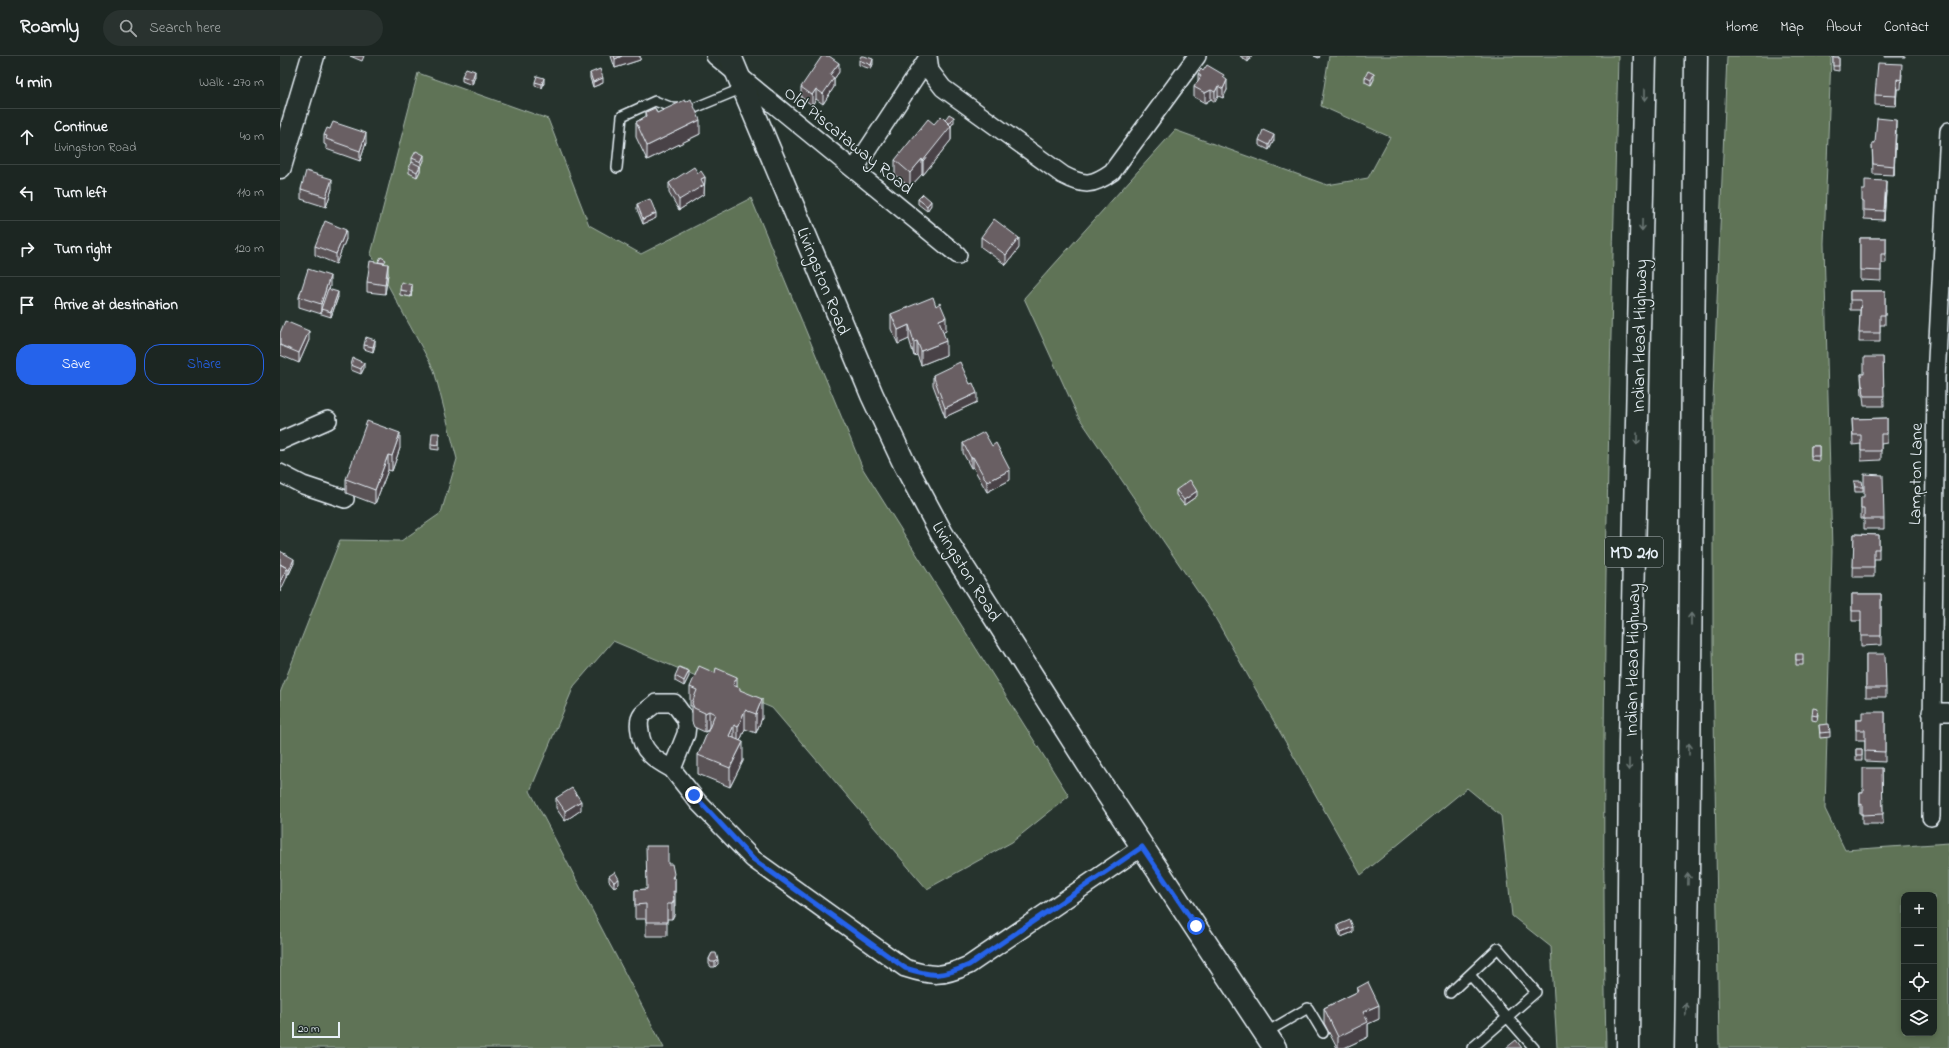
<!DOCTYPE html>
<html lang="en">
<head>
<meta charset="utf-8">
<style>
	body { margin:0; font-family:"Indie Flower",sans-serif; background:#29322f; color:#f1f3f6 }
	.controls { position:absolute; right:12px; bottom:12px; display:grid; overflow:hidden; border-radius:8px; box-shadow:0 2px 6px #0003 }
	.controls button { width:36px; height:36px; display:grid; place-items:center; padding:0; border:0; border-bottom:1px solid #3a4340; background:#1c2622; color:#f1f3f6; font:20px sans-serif }
	.scale { position:absolute; left:12px; bottom:10px; width:48px; box-sizing:border-box; padding-left:4px; border:2px solid #e8f1f8; border-top:0; font-size:11px; line-height:14px; white-space:nowrap; color:#e8f1f8; -webkit-text-stroke:3px #26332d; paint-order:stroke }
	.stop { position:absolute; width:12px; height:12px; margin:-9px; border:3px solid #2563eb; border-radius:50%; background:#fff }
	.stop.end { background:#2563eb; border-color:#fff; box-shadow:0 1px 4px #0008 }
	.list { margin:0; padding:0; list-style:none }
	h2 { display:flex; justify-content:space-between; align-items:center; height:52px; margin:0; padding:0 16px; font-size:17px }
	h2 small { font-size:13px; font-weight:400; color:#a0a5a5 }
	.list li { display:grid; grid-template-columns:26px 1fr auto; gap:12px; align-items:center; box-sizing:border-box; height:56px; padding:0 16px; border-top:1px solid #3a4340 }
	.list b { display:block; font-size:15px; white-space:nowrap }
	.list p { margin:0; font-size:13px; white-space:nowrap; color:#a0a5a5 }
	.list em { font-size:13px; font-style:normal; color:#a0a5a5 }
	.actions { display:flex; gap:8px; padding:12px 16px }
	.actions a { flex:1; padding:9px 0; border:1px solid #2563eb; border-radius:16px; text-align:center; font-size:14px; color:#2563eb }
	.actions .main { background:#2563eb; color:#fff }
	.icon { flex:none; width:22px; height:22px; fill:none; stroke:currentColor; stroke-width:2; stroke-linecap:round; stroke-linejoin:round }
	.map { position:relative; flex:none; width:1669px; height:992px; overflow:hidden }
	header { display:flex; align-items:center; gap:24px; box-sizing:border-box; height:56px; padding:0 20px; background:#1c2622; border-bottom:1px solid #3a4340 }
	header strong { font-size:19px }
	nav { display:flex; gap:22px; margin-inline-start:auto; font-size:14px }
	.search { width:280px; height:36px; background:#29322f; display:flex; align-items:center; gap:10px; box-sizing:border-box; padding:0 14px; border-radius:22px; color:#a0a5a5; font-size:15px }
	main { display:flex }
	aside { flex:1; background:#1c2622 }
	.map>svg:first-child { display:block }
</style>
</head>
<body>
<header>
<strong>Roamly</strong>
<div class="search"><svg class="icon" aria-label="search" viewBox="0 0 24 24"><circle cx="10" cy="10" r="6"/><path d="M15 15l6 6"/></svg>Search here</div>
<nav><a>Home</a><a>Map</a><a>About</a><a>Contact</a></nav>
</header>
<main>
<aside>
<h2>4 min<small>Walk · 270 m</small></h2>
<ul class="list">
<li><svg class="icon" aria-label="ahead" viewBox="0 0 24 24"><path d="M12 20V5M6 11l6-6 6 6"/></svg><div><b>Continue</b><p>Livingston Road</p></div><em>40 m</em></li>
<li><svg class="icon" aria-label="left" viewBox="0 0 24 24"><path d="M17 20v-9H6M10 6l-5 5 5 5"/></svg><div><b>Turn left</b></div><em>110 m</em></li>
<li><svg class="icon" aria-label="right" viewBox="0 0 24 24"><path d="M7 20v-9h11M14 6l5 5-5 5"/></svg><div><b>Turn right</b></div><em>120 m</em></li>
<li><svg class="icon" aria-label="arrive" viewBox="0 0 24 24"><path d="M6 21V4h12l-3 4 3 4H6"/></svg><div><b>Arrive at destination</b></div></li>
</ul>
<div class="actions"><a class="main">Save</a><a>Share</a></div>
</aside>
<div class="map">
<svg width="1669" height="992" viewBox="0 0 1669 992">
	<rect width="100%" height="100%" fill="#26332d"/>
	<filter id="ink" filterUnits="userSpaceOnUse"><feTurbulence type="fractalNoise" baseFrequency=".025" numOctaves="2"/><feDisplacementMap in="SourceGraphic" scale="8" xChannelSelector="R" yChannelSelector="G"/><feConvolveMatrix kernelMatrix="1 2 1 2 8 2 1 2 1" color-interpolation-filters="sRGB"/></filter>
	<g filter="url(#ink)">
		<path fill="#5e7356" stroke="#a3b2a7" fill-rule="evenodd" d="M1049,0H1338C1330,330 1319,661 1326,992H1277L1271,891L1232,860L1221,760L1187,732L1081,819L933,558L798,360L744,242L895,74L1047,129L1088,122L1110,81L1041,50Z
			M1447,0H1551L1544,187L1552,495L1545,753L1565,794L1669,787V992H1439L1433,591V344ZM1624,839H1654V977H1624Z
			M138,17L268,63L309,169L361,198L471,142L583,413L789,740L732,786L647,833L492,652L333,585L294,630L250,735L384,992H0V637L60,484L121,485L161,457L177,403L154,314L91,198Z"/>
		<g fill="none" stroke-linecap="round" stroke-linejoin="round">
			<g stroke="#e8f1f8" stroke-width="12">
				<path id="service" d="M337,112L342,60L375,45L393,52L412,53L463,32
					M1190,919L1254,992
					M1170,937L1218,892L1256,936L1192,992
					M985,977L1028,952L1043,977"/>
			</g>
			<g stroke="#e8f1f8" stroke-width="20">
				<path id="minor" d="M435,0L678,199
					M648,0L650,15L663,32L783,119C804,130 812,130 832,116L917,0
					M574,114L647,3
					M0,385L48,364
					M0,417L23,429L65,443
					M376,647H394L405,662L407,669L406,678L392,713C375,704 361,695 360,675C359,670 359,663 362,659C365,655 372,651 376,647Z
					M1651,656H1669
					M392,713L418,746L473,803L625,912C653,921 662,921 689,909L862,791
					M1651,761L1656,322L1669,75"/>
			</g>
			<g stroke="#e8f1f8" stroke-width="25">
				<path id="secondary" d="M450,0L592,339L624,407L662,478L815,719L995,992
					M0,111L33,0"/>
			</g>
			<g stroke="#e8f1f8" stroke-width="25">
				<path id="trunk" d="M1348,992L1350,686L1365,0
					M1405,992L1408,819L1416,0"/>
			</g>
			<use href="#service" stroke="#26332d" stroke-width="9"/>
			<use href="#minor" stroke="#26332d" stroke-width="17"/>
			<use href="#secondary" stroke="#26332d" stroke-width="22"/>
			<use href="#trunk" stroke="#26332d" stroke-width="22"/>
		</g>
		<path fill="#5a5256" stroke="#e8f1f8" d="M70,0H84L82,5Z
			M331,0H360V4L335,12Z
			M960,0H972L968,6Z
			M1034,0H1040L1039,2Z
			M1605,0H1625V1H1605Z
			M1553,1H1559V15L1553,14Z
			M579,4L593,8L591,13L579,9Z
			M923,15L944,22L947,34L943,42L938,40L935,46L931,43L925,47L914,41V31L918,25V18Z
			M559,16L554,23V31L543,48L536,43L532,49L521,41V31Z
			M310,17L323,27L313,31L310,22Z
			M1622,18L1621,33H1617L1616,50L1595,49V39Z
			M182,20H195L192,29L182,25Z
			M1085,21L1094,23L1091,29L1085,26Z
			M255,26L264,27L262,32L255,30Z
			M406,46L420,78L367,104L356,81V66L366,60V56L377,57Z
			M665,64L674,66L671,70V84L643,119L642,118L630,131L615,119V104L654,68Z
			M50,73L86,87L80,105L46,93V89L44,88V79Z
			M1616,74L1614,119L1593,118L1592,87H1595Z
			M979,84H994L989,94L979,89Z
			M132,102L144,104L141,111H140V115L137,121L129,117V112L132,106Z
			M418,117L425,121L424,138L399,154L389,137V127Z
			M21,133H52L46,151L21,143Z
			M1606,135L1604,164L1584,163V155H1582V145Z
			M638,143L651,149L647,155L638,148Z
			M357,148L376,162L363,168L357,153Z
			M701,181L739,192L726,209L701,191Z
			M1580,182H1606V207H1601V225L1580,224Z
			M66,183L56,208L35,199V190Z
			M106,208L108,218L105,238L87,236V226Z
			M50,230L49,233L58,241L51,261L19,251V241Z
			M120,234H132L131,241L120,239Z
			M1570,235H1605V269H1600V286H1579L1580,254H1570Z
			M611,258L666,275L663,276L666,299L641,309L637,299L634,300L629,283L618,288L611,273Z
			M0,277L29,284L19,307L0,299Z
			M84,289H95L93,296L84,293Z
			M1603,301L1604,350H1584L1583,340H1582L1581,318H1584Z
			M71,309L84,312L81,318L71,314Z
			M653,319L697,346L665,361L653,329Z
			M1607,362V387L1601,388V404L1581,405V388L1573,389L1572,363Z
			M159,377V394L151,393V388Z
			M683,387L730,424L707,436L693,411L691,412L683,397Z
			M1531,390H1539V405L1531,404Z
			M120,392L112,415L108,414L95,448L66,437V423Z
			M1574,425L1583,431V436H1575Z
			M896,434L917,440L904,449L896,439Z
			M1581,441L1604,463V473H1584V463H1581Z
			M1574,478L1599,479V503H1594V521H1573Z
			M0,496L14,507L9,518H7V521Z
			M1572,538H1601V589L1581,590V565H1572Z
			M1516,598L1523,604V609H1516Z
			M1586,598L1606,632V641H1586Z
			M395,620H409L404,630L395,625Z
			M410,631H457L482,662L476,677L465,673L460,685L463,705L450,731L418,718V699L429,674L425,676L414,671L412,666V650H410Z
			M1605,656V706L1585,705V684H1576V664H1582Z
			M1538,658L1537,665L1532,664V659Z
			M1539,669L1550,676V681L1540,682Z
			M1576,693H1582V704H1576Z
			M1602,712L1603,768H1582V758H1580V737H1583Z
			M276,742L301,754L285,765L276,752Z
			M388,808L394,822H395V850H394V859L392,863H387V880H366V863H355V834L367,833Z
			M329,820L339,828L334,831L329,825Z
			M1058,869L1073,876L1061,881L1058,874Z
			M432,897L438,908L435,911H431L429,908V903Z
			M1077,932L1099,963L1088,968V981L1064,992H1057L1044,967V952L1077,936Z"/>
		<path fill="#4a4246" stroke="#e8f1f8" d="M342,0H360V4L335,12V3Z
			M968,0H972L968,6Z
			M593,3V8L591,13V9Z
			M559,7V16L554,23V31L543,48V38L550,19Z
			M195,15V20L192,29V24Z
			M1094,18V23L1091,29V24Z
			M264,22V27L262,32V28Z
			M323,22V27L313,31V26Z
			M1617,23V33L1616,50V40Z
			M947,24V34L943,42V33Z
			M938,30V40L935,46V36Z
			M536,33V43L532,49V39Z
			M931,34V43L925,47V37Z
			M674,61V66L671,70V84L643,119V105Z
			M420,64V78L367,104V90Z
			M1616,64V74L1614,119V110Z
			M86,77V87L80,105V95Z
			M994,79V84L989,94V89Z
			M144,99V104L141,111V106Z
			M642,103V118L630,131V117Z
			M140,110V115L137,121V116Z
			M425,121L424,138L399,154V144L421,123Z
			M52,123V133L46,151V141Z
			M1606,125V135L1604,164V155Z
			M651,145V149L647,155V150Z
			M376,157V162L363,168V163Z
			M66,174V183L56,208V198Z
			M739,182V192L726,209V199Z
			M108,208V218L105,238V229Z
			M50,220V230L43,253H41V258V248Z
			M132,229V234L131,241V236Z
			M58,236V241L51,261V256Z
			M666,261V275L659,278V264Z
			M629,269V283L618,288V274Z
			M29,275V284L19,307V297Z
			M95,284V289L93,296V291Z
			M637,285V299L634,300V286Z
			M666,285V299L641,309V295Z
			M84,307V312L81,318V313Z
			M697,337V346L665,361V352Z
			M120,377V392L112,415V400Z
			M108,399V414L95,448V434Z
			M693,401V411L691,412V402Z
			M730,414V424L707,436V426Z
			M917,435V440L904,449V444Z
			M14,503V507L9,518V514Z
			M7,512V521L0,536V526Z
			M409,615V620L404,630V625Z
			M457,621V640L453,629Z
			M482,643V662L476,677V658Z
			M465,654V673L458,690V671Z
			M429,655V673L425,676V657Z
			M454,669V688L449,680Z
			M463,686V705L450,731V712Z
			M301,745V754L285,765V755Z
			M339,823V828L334,831V826Z
			M394,844V859L392,863V848Z
			M1073,871V876L1061,881V876Z
			M438,904V908L435,911V906Z
			M1099,949V963L1088,968V981L1064,992H1058V981L1083,956Z"/>
		<path fill="#695f64" stroke="#e8f1f8" d="M334,0H342L335,3Z
			M542,0H549L559,7L550,19L554,22L543,38L536,33L532,39L521,31Z
			M581,0H584L593,3L591,9L579,4Z
			M1553,1H1559V10H1553Z
			M1598,7L1622,8L1621,24L1617,23L1616,40L1595,39Z
			M927,9L944,19L943,21L947,24L943,33L938,30L935,36L931,34L925,37L914,31L921,20L918,18L921,13L923,15Z
			M186,12L195,15L192,24L182,20Z
			M320,13L323,22L313,26L310,17Z
			M1088,15L1094,18L1091,24L1085,21Z
			M257,20L264,22L262,28L255,26Z
			M411,43L420,64L367,90L356,66L367,60L366,56L375,52L377,57L405,44L406,46Z
			M669,58L674,61L669,68L665,64Z
			M661,60L671,70L643,105L642,103L630,117L615,104L648,63L654,68Z
			M1597,62L1616,64L1614,110L1593,108L1592,87H1595Z
			M53,66L86,77L80,95L46,83L47,80L44,79L47,72L50,73Z
			M983,74L994,79L989,89L979,84Z
			M136,95L144,99L141,106L132,102Z
			M132,106L140,110L137,116L129,112Z
			M414,111L418,117L421,115L425,121L421,123L424,129L399,144L389,127Z
			M26,115L52,123L46,141L21,133Z
			M1585,124L1606,125L1604,155L1584,154V146L1582,145V134H1585Z
			M643,138L651,145L647,150L638,143Z
			M370,143L376,157L363,163L357,148Z
			M714,163L739,182L726,199L701,181Z
			M45,165L66,174L56,198L35,190Z
			M1580,182H1606V198H1601V215L1580,214Z
			M101,201L106,204L104,207L98,206Z
			M90,205L108,208L105,229L87,226Z
			M28,213L50,220L41,248L19,241Z
			M121,226L132,229L131,236L120,234Z
			M48,233L58,236L51,256L41,253Z
			M1570,235H1605V259H1600V277H1579L1581,244H1570Z
			M653,241L656,250L660,247L666,261L659,264L666,285L641,295L637,285L634,286L629,269L618,274L611,258Z
			M5,265L29,275L19,297L0,289V277Z
			M86,281L95,284L93,291L84,289Z
			M1584,301H1603L1604,340H1584L1583,330H1582L1581,318H1584Z
			M73,302L84,307L81,313L71,309Z
			M680,306L690,328L693,327L697,337L665,352L653,319Z
			M1607,362V378H1601V395H1581V379H1573L1572,363Z
			M87,365L120,377L112,400L108,399L95,434L66,423Z
			M704,376L712,390L716,387L730,414L707,426L693,401L691,402L683,387Z
			M152,377H159V389L151,388Z
			M1531,390H1539V400H1531Z
			M1584,418L1603,419L1604,463H1584V453H1581V441H1584Z
			M910,424L917,435L904,444L896,434Z
			M1574,425H1582L1583,431H1575Z
			M1574,478L1599,479V493H1594V511H1573Z
			M0,495L14,503L9,514L7,513V512L0,508Z
			M0,508L7,512L0,526Z
			M1572,538H1601V580H1581V555H1572Z
			M1516,598H1523V604H1516Z
			M1586,598H1605L1606,632H1586Z
			M419,610L435,617L436,612L457,621L453,629L460,632V634L482,643L476,658L465,654L458,671L454,669L449,680L463,686L450,712L418,699L435,658L429,655L425,657L414,652L412,647L417,634L410,631Z
			M399,611L409,615L404,625L395,620Z
			M1533,652L1538,653L1537,660L1532,659Z
			M1582,656H1605V696L1585,695V674H1576V664H1582Z
			M1549,668L1550,676L1540,677L1539,669Z
			M1576,693H1582V699H1576Z
			M1583,712H1602L1603,758L1582,759V748L1580,749V737H1583Z
			M292,732L301,745L285,755L276,742Z
			M366,790H388V808H392L394,818L392,822H395V836L393,835L394,844L392,848H387V866H366V848L355,849V834L367,833Z
			M335,816L339,823L334,826L329,820Z
			M1070,864L1073,871L1061,876L1058,869Z
			M432,897H436L438,904L435,906H431L429,903Z
			M1088,926L1099,949L1083,956L1088,966L1058,981L1044,952L1079,935L1077,932Z
			M1236,984L1242,992H1226Z"/>
		<defs><path id="oneway-shaft" d="M-6 0H5M1.5-3L5.5 0L1.5 3" fill="none" stroke-width="1.6" stroke-linecap="round" stroke-linejoin="round"/></defs>
		<g stroke="#6a7674">
			<use href="#oneway-shaft" transform="translate(1365 39) rotate(90)"/>
			<use href="#oneway-shaft" transform="translate(1362 169) rotate(91)"/>
			<use href="#oneway-shaft" transform="translate(1357 383) rotate(91)"/>
			<use href="#oneway-shaft" transform="translate(1411 563) rotate(-90)"/>
			<use href="#oneway-shaft" transform="translate(1409 693) rotate(-90)"/>
			<use href="#oneway-shaft" transform="translate(1349 709) rotate(90)"/>
			<use href="#oneway-shaft" transform="translate(1408 823) rotate(-89)"/>
			<use href="#oneway-shaft" transform="translate(1406 953) rotate(-89)"/>
		</g>
	</g>
	<g fill="none" stroke-linecap="round" stroke-linejoin="round" filter="url(#ink)">
		<path stroke="#2563eb" stroke-width="5" d="M414,739L473,803L625,912C653,921 662,921 689,909L862,791L916,870"/>
	</g>
	<g text-anchor="middle" stroke-width="3" stroke-linejoin="round" paint-order="stroke">
		<rect fill="#26332d" stroke="#aeb8bb" stroke-width="1" x="1325" y="481" width="58" height="30" rx="3"/>
		<g font-size="17" font-weight="bold" fill="#e8f1f8">
			<text x="1354" y="502">MD 210</text>
		</g>
		<g font-size="18" fill="#e8f1f8" stroke="#26332d">
			<text transform="translate(569 84) rotate(39)" y="6">Old Piscataway Road</text>
			<text transform="translate(544 225) rotate(68)" y="6">Livingston Road</text>
			<text transform="translate(1359 280) rotate(-89)" y="6">Indian Head Highway</text>
			<text transform="translate(1635 418) rotate(-89)" y="6">Lampton Lane</text>
			<text transform="translate(687 515) rotate(58)" y="6">Livingston Road</text>
			<text transform="translate(1352 604) rotate(-89)" y="6">Indian Head Highway</text>
		</g>
	</g>
</svg>
<div class="controls">
<button>+</button>
<button>−</button>
<button><svg class="icon" aria-label="locate" viewBox="0 0 24 24"><circle cx="12" cy="12" r="6"/><path d="M12 2v4M12 18v4M2 12h4M18 12h4"/></svg></button>
<button><svg class="icon" aria-label="layers" viewBox="0 0 24 24"><path d="M12 4l9 5-9 5-9-5zM3 14l9 5 9-5"/></svg></button>
</div>
<div class="scale">20 m</div>
<div class="stop" style="left:916px;top:870px"></div>
<div class="stop end" style="left:414px;top:739px"></div>
</div>
</main>
</body>
</html>
